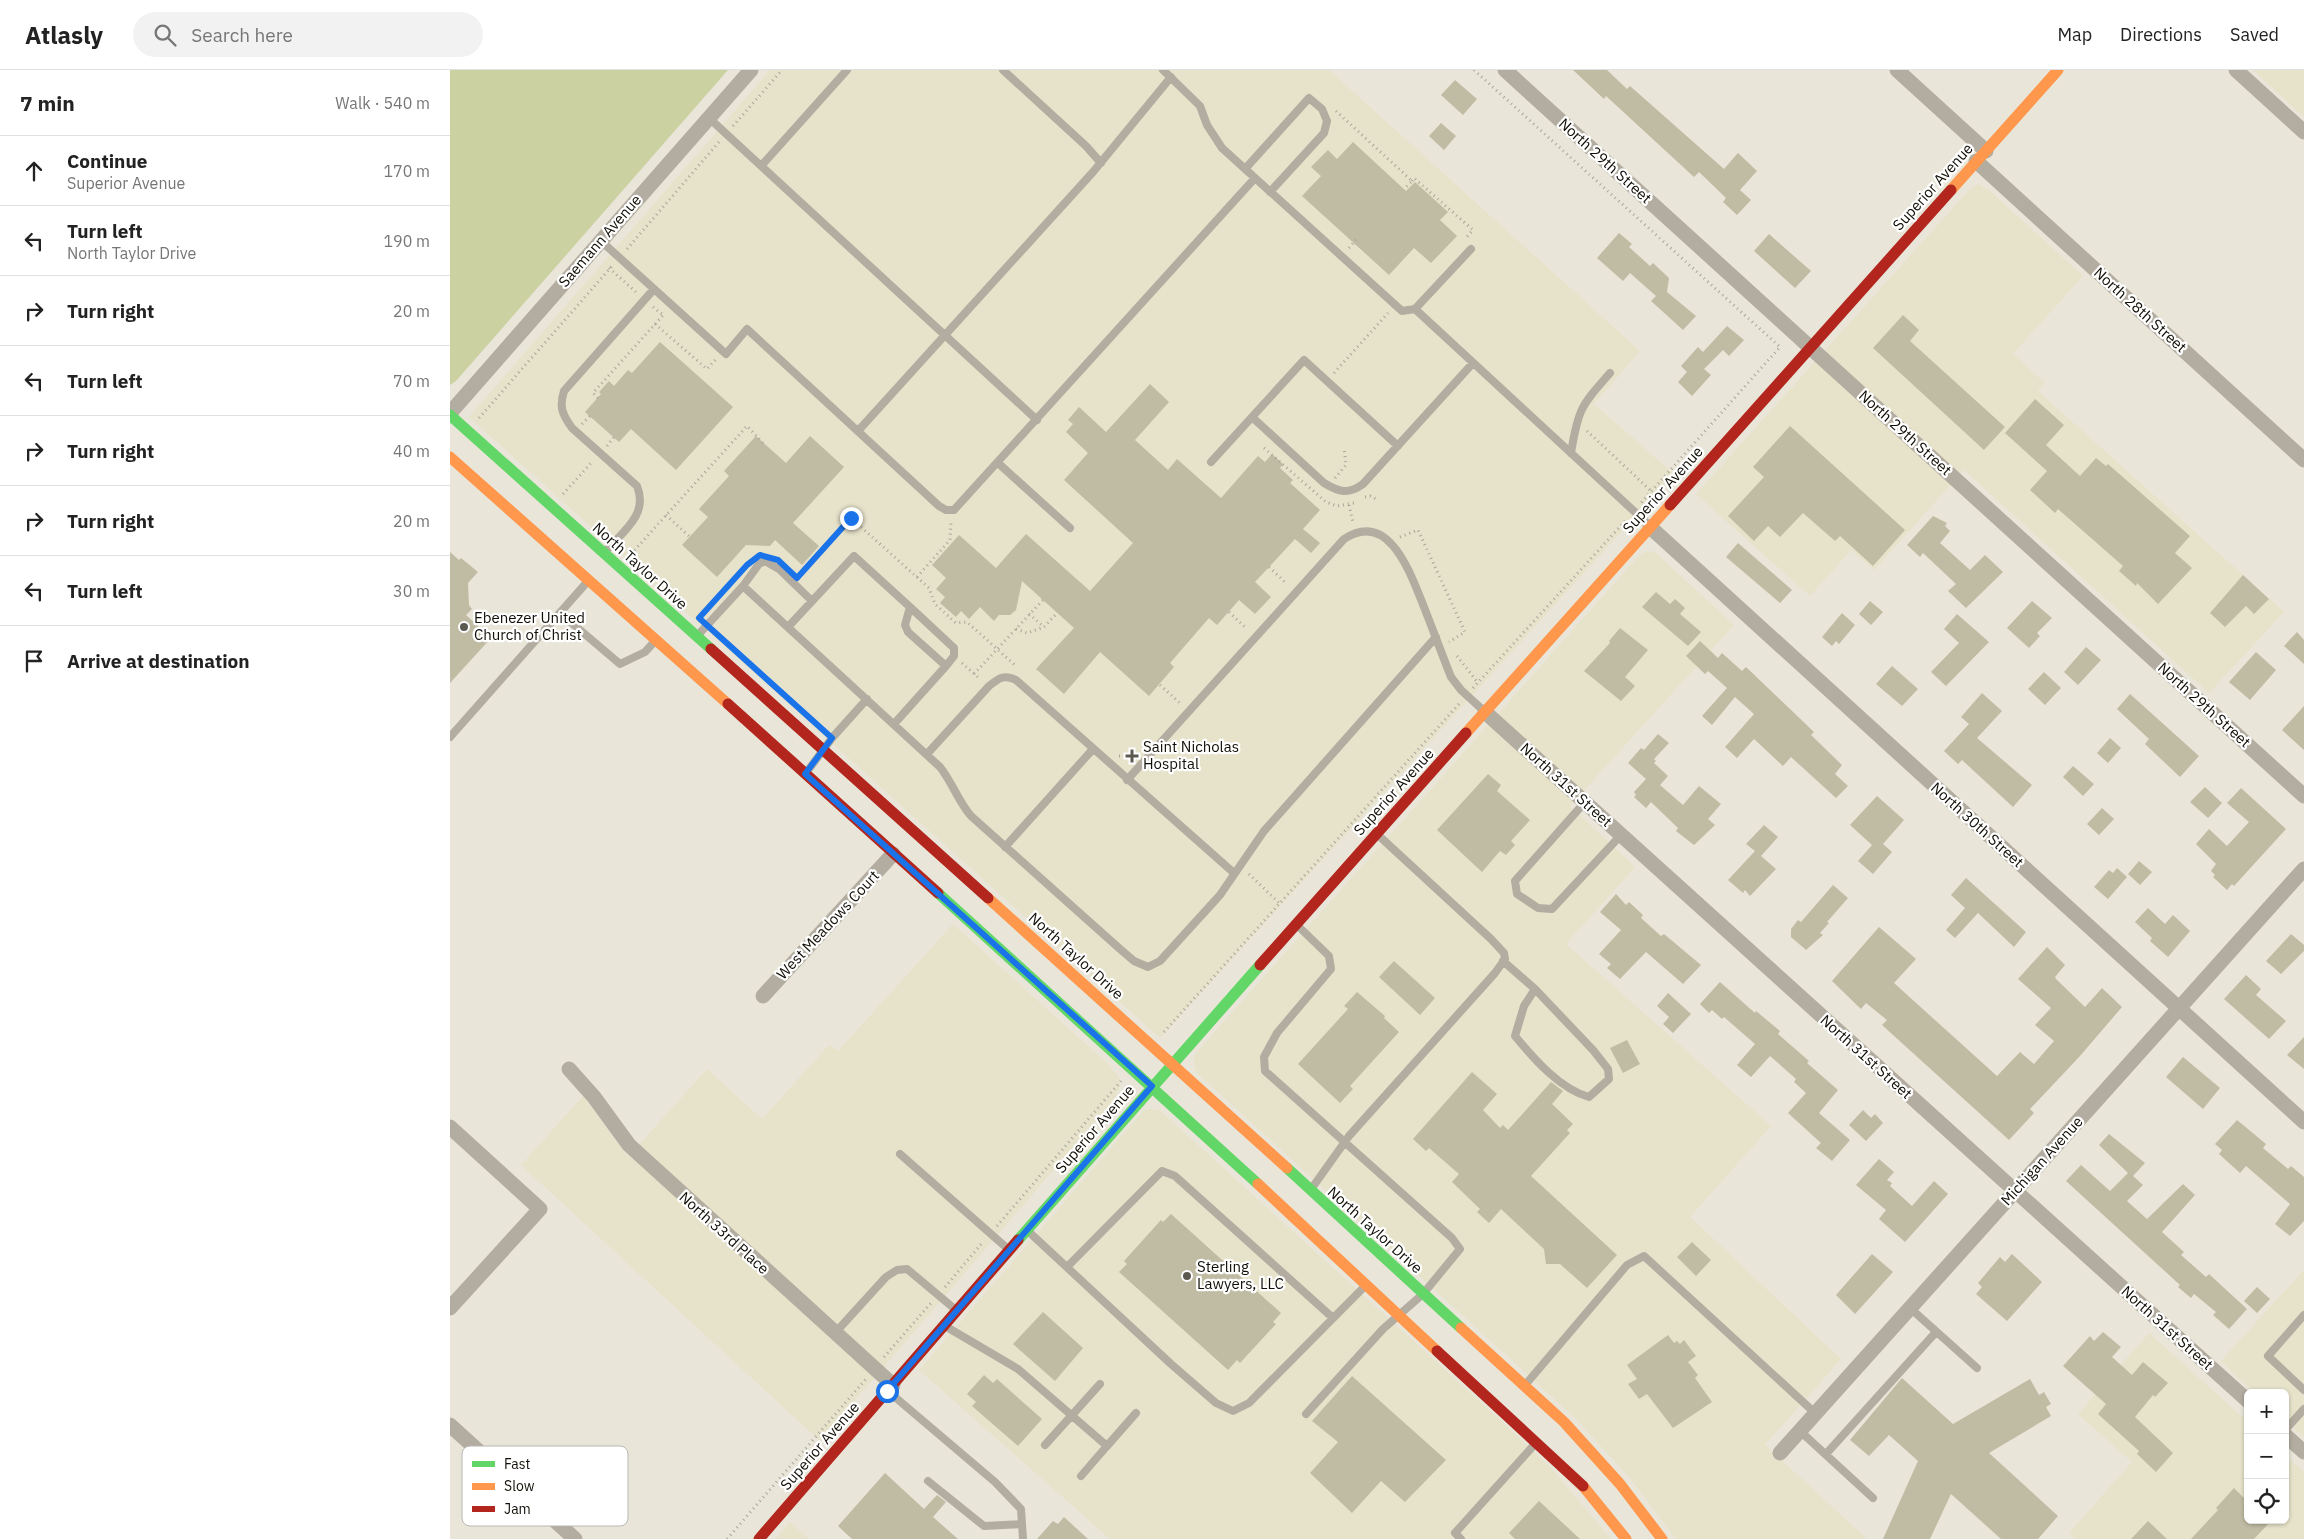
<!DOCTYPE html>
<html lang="en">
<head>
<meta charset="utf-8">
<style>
	body { margin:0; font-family:"IBM Plex Sans",sans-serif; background:#f2f2f2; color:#222 }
	.controls { position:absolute; right:15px; bottom:15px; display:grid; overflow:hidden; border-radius:8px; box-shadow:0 1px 4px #0004 }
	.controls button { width:45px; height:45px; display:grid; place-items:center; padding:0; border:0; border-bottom:1px solid #e0e0e0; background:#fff; color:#222; font:25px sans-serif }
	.stop { position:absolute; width:15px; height:15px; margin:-11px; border:4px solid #1a73e8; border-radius:50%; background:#fff }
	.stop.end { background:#1a73e8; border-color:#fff; box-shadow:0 1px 5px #0008 }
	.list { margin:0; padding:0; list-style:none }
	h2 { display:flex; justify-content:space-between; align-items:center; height:65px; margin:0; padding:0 20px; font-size:21px }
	h2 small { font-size:16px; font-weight:400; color:#767676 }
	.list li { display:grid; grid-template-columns:32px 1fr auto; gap:15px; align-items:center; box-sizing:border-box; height:70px; padding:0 20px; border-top:1px solid #e0e0e0 }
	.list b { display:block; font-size:19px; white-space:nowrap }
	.list p { margin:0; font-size:16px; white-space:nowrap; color:#767676 }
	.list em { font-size:16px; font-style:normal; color:#767676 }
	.icon { flex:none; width:28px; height:28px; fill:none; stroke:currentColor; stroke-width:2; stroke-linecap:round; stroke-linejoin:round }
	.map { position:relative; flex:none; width:1854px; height:1469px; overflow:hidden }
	header { display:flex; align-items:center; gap:30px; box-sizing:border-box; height:70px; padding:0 25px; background:#fff; border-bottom:1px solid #e0e0e0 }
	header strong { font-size:24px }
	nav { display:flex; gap:28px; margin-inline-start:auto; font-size:18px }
	.search { width:350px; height:45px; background:#f2f2f2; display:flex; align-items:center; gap:12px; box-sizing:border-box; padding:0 18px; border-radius:28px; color:#767676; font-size:19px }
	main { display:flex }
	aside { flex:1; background:#fff }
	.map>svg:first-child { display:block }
</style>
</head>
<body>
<header>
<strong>Atlasly</strong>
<div class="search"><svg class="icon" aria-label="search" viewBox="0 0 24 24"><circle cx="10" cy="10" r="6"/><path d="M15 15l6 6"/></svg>Search here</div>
<nav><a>Map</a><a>Directions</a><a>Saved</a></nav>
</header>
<main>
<aside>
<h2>7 min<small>Walk · 540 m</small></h2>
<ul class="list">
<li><svg class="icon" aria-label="ahead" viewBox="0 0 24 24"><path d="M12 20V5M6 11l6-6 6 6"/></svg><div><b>Continue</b><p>Superior Avenue</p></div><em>170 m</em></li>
<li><svg class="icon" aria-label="left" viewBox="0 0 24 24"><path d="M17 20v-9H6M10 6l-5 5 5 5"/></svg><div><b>Turn left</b><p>North Taylor Drive</p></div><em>190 m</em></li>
<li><svg class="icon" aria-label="right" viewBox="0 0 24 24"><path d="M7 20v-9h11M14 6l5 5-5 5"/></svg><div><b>Turn right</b></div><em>20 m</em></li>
<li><svg class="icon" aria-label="left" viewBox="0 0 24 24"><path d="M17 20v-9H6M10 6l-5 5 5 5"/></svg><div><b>Turn left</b></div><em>70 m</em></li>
<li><svg class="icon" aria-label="right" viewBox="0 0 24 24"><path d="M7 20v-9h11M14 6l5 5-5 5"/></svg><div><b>Turn right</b></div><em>40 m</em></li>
<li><svg class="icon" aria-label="right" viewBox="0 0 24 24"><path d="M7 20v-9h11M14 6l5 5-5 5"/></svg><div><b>Turn right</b></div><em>20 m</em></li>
<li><svg class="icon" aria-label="left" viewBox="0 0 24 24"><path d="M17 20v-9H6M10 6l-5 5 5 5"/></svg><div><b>Turn left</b></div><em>30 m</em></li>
<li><svg class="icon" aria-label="arrive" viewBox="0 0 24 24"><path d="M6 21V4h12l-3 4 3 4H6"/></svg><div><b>Arrive at destination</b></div></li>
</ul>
</aside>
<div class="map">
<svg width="1854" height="1469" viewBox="0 0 1854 1469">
	<rect width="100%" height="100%" fill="#e9e6d9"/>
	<path fill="#e7e2ca" d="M320,0H879L1190,281L1144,334L1224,404L710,968L19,347Z
		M1803,0H1854V47Z
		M1529,114L1541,122L1633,206L1563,284L1595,313L1588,321L1834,542L1759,623L1514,400L1424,500L1401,480L1360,526L1246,424L1520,119Z
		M1201,481L1206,483L1284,555L1120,736L1185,797L1116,874L1321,1056L1240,1147L1391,1289L1315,1375L1417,1469H1226L1180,1408L1124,1347L746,1002L744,995L745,984L1186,489L1192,483Z
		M503,854L659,995L670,1009V1017L663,1031L370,1371L71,1095L133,1026L178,1087L257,999L312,1049L379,975L388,981Z
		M700,1039L710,1041L726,1055L1059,1358L1101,1398L1161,1469H660L469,1300L694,1040Z
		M1854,1200V1367L1835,1350V1323H1805L1771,1291Z
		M1699,1263L1798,1352V1450H1835V1385L1854,1402V1469H1625L1619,1463L1682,1392L1628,1344Z
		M340,1452L359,1469H325Z"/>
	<path fill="#cbd1a0" d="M0,0H278L6,311L0,315Z"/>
	<path fill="#c0bba3" d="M1123,0H1157L1177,19L1180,16L1274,99L1288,83L1307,101L1290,120L1301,130L1287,145L1273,132L1276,128L1249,102L1244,107L1156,26L1154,29Z
		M1005,10L1027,29L1013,45L991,25Z
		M991,53L1006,66L994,80L979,66Z
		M903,72L956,121L965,112L998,142L990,150L1007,166L981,193L964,178L939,205L852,126L871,106L861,97L878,80L887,89Z
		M1169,163L1182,174L1179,177L1200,196L1203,193L1219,208L1217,222L1246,246L1233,260L1201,231L1206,226L1180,203L1173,211L1147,188Z
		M1319,164L1361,201L1345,218L1304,181Z
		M1453,245L1469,260L1460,271L1555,357L1534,380L1423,278Z
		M1277,256L1294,270L1279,286L1273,280L1254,299L1261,305L1242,326L1228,312L1237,302L1231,296L1248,277L1253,282Z
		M210,272L283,337L226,400L181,359L169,372L135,342L151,324L149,322L159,311L164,316L178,300L182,303Z
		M700,314L719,332L685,370L718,400L727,389L771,428L808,386L815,392L822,384L833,394L830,398L843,410L840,413L870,440L853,459L870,473L861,483L845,469L805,512L821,527L805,544L789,530L767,555L759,548L720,593L724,597L699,626L650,582L614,624L586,599L624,558L572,511L566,540L560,545H549L544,551L530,537L519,549L511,541L506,547L490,533L495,527L486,519L496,508L482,495L509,465L546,498L576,464L640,521L683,473L614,410L638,383L616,362L623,354L618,350L629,337L656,362Z
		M1585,329L1614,355L1596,375L1630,406L1646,388L1656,396L1658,394L1740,466L1725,483L1742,498L1708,534L1687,513L1686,516L1669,501L1673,496L1608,439L1605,443L1580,420L1597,401L1555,363Z
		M1340,356L1455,460L1423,496L1390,466L1385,471L1353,443L1330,467L1318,456L1304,471L1278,446L1314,407L1303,397Z
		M306,366L336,393L360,366L394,397L343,453L369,476L352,495L325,470L320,476L296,475L267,507L232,475L258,447L249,439L279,406L274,401Z
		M1483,446L1497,453L1495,456L1500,461L1490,473L1520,500L1535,485L1553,502L1516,538L1498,521L1506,514L1473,483L1470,487L1457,475Z
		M1288,473L1342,520L1330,533L1276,487Z
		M0,482L9,490L11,488L28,502L18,513L19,535L22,539L16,545L41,568L0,613Z
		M1793,505L1819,529L1804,544L1796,536L1775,557L1760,543Z
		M1206,522L1220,534L1225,529L1235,538L1230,544L1251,562L1238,576L1192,537Z
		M1420,531L1433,542L1421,555L1409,544Z
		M1582,531L1602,548L1587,563L1590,566L1579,578L1557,558Z
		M1392,543L1405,555L1389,574L1386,571L1382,576L1372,567Z
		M1507,544L1539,572L1496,616L1481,602L1509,573L1494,559Z
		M1170,558L1198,580L1175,607L1185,616L1171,631L1134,601L1160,573L1159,571Z
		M1847,562L1854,570V594L1834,576Z
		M1250,571L1268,588L1272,583L1292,601L1296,597L1364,662L1361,665L1392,695L1385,704L1398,716L1386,728L1341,687L1333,696L1304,669L1287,688L1275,677L1304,644L1285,627L1262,655L1252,646L1277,618L1258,601L1255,604L1236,586Z
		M1636,577L1651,590L1628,615L1614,602Z
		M1806,582L1826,600L1800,630L1779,612Z
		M1442,596L1468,619L1452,636L1426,614Z
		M1594,602L1611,618L1595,635L1578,619Z
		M1532,623L1552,641L1527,668L1582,715L1563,737L1512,690L1508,694L1494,681L1519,654L1511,647Z
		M1680,624L1749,686L1730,707L1695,674L1699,669L1667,639Z
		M1854,636V680L1832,660Z
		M1208,664L1219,673L1204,689L1206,691L1204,693L1218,706L1210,715L1233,735L1249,716L1271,734L1258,749L1265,755L1244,775L1226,761L1228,758L1201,732L1196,738L1184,727L1186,725L1184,722L1196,709L1178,693L1191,678L1194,680Z
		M1660,668L1671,678L1658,693L1647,683Z
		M1623,696L1644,714L1633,726L1613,707Z
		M1038,704L1051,715L1047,721L1080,750L1061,771L1065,775L1056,785L1050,781L1032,802L987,760Z
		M1755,717L1772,733L1758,748L1740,732Z
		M1791,718L1836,759L1784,816L1782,814L1777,820L1763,807L1765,805L1761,801L1766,794L1746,774L1759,759L1777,776L1799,752L1777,733Z
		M1427,726L1454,750L1433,774L1442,782L1423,804L1408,791L1422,775L1400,755Z
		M1652,738L1664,749L1649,765L1637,754Z
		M1314,755L1328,767L1311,786L1326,799L1300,826L1295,820L1293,823L1278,810L1305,781L1296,774Z
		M1689,791L1702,802L1690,815L1678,804Z
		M1667,798L1677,807L1658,829L1644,817L1659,800L1663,803Z
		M1516,808L1576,862L1564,877L1528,843L1505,868L1496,860L1515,838L1501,825Z
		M1383,815L1398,828L1377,852L1379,853L1370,863L1373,865L1356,880L1341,867V859L1348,850L1351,852Z
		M1166,824L1176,835L1179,832L1193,845L1191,848L1211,866L1214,864L1251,895L1233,914L1196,882L1170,909L1157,898L1161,894L1149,884L1171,860L1150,842Z
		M1698,838L1715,854L1723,845L1740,861L1718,887L1700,871L1702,868L1685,852Z
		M1429,857L1466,889L1444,913L1547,1006L1570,982L1584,994L1604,971L1585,955L1601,938L1568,909L1597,877L1615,895L1605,907L1606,909L1635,937L1652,918L1672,937L1630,986L1580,1039L1584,1043L1559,1070L1432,955L1437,950L1416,933L1411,939L1382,911Z
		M1841,864L1854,875V881L1831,904L1816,891Z
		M944,891L985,928L970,945L929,907Z
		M1796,905L1811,919L1806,925L1836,951L1819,969L1774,929Z
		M1270,912L1305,943L1306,941L1330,961L1328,964L1359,991L1357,993L1388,1020L1369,1043L1400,1070L1382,1091L1366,1078L1371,1073L1338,1043L1356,1023L1344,1012L1346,1009L1320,986L1301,1007L1287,995L1305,974L1274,947L1272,949L1262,940L1259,943L1250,934Z
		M907,922L935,946L934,948L949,962L900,1016L903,1019L890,1033L848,994L898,939L894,936Z
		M1218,923L1241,944L1223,963L1213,954L1219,947L1207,936Z
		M1854,967V999L1837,985Z
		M1177,970L1190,994L1173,1003L1160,978Z
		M1733,987L1770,1018L1753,1039L1716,1007Z
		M1022,1002L1047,1024L1033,1040L1050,1058L1053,1055L1058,1060L1101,1012L1113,1021L1102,1034L1123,1054L1117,1060L1120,1063L1081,1106L1167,1185L1137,1218L1110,1194H1096L1094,1179L1051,1139L1039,1153L1027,1142L1030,1139L1002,1112L1009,1104L979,1078L976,1081L963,1069Z
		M1413,1040L1421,1048L1425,1044L1433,1053L1416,1071L1399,1055Z
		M1787,1050L1816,1074L1813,1078L1838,1099L1841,1096L1854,1107V1151L1840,1166L1825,1154L1840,1134L1796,1096L1790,1103L1769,1084L1772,1080L1765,1074Z
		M1659,1064L1695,1093L1683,1106L1693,1115L1677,1131L1697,1149L1733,1114L1745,1125L1712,1162L1734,1182L1731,1185L1756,1207L1759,1204L1797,1239L1779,1259L1763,1245L1766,1242L1744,1224L1741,1228L1728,1217L1730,1215L1616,1111L1631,1095L1660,1121L1678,1103L1649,1075Z
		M1429,1089L1444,1102L1437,1110L1442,1113L1440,1116L1462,1136L1484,1111L1498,1124L1455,1172L1429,1149L1436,1140L1406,1115Z
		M721,1144L831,1243L823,1252L826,1254L790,1293L787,1290L778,1300L669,1202L677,1194L674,1191L711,1150L713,1152Z
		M1242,1172L1261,1190L1246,1206L1227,1187Z
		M1422,1184L1443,1202L1405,1244L1386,1225Z
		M1562,1184L1592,1212L1557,1251L1526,1224L1532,1217L1528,1213L1550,1187L1555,1192Z
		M1807,1217L1820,1229L1807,1243L1794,1231Z
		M593,1242L633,1278L605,1311L563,1274Z
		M1653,1262L1671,1277L1662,1287L1682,1305L1693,1292L1718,1313L1705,1327L1703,1325L1685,1347L1723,1383L1706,1402L1687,1384L1689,1381L1648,1344L1656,1334L1613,1296L1640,1266L1644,1271Z
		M1218,1265L1224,1273L1227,1271L1230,1274L1234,1270L1246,1286L1238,1292L1248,1305L1245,1308L1262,1332L1223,1358L1197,1324L1189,1329L1178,1314L1187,1309L1177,1295Z
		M534,1305L543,1313L547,1309L592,1349L568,1376L522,1336L526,1332L517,1324Z
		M902,1306L996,1390L955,1432L931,1411L902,1443L860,1403L888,1372L862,1351Z
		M1452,1308L1503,1354L1580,1309L1589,1325L1594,1322L1601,1334L1596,1337L1601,1346L1539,1383L1608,1446L1588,1469H1551L1501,1424L1480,1469H1433L1468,1391L1439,1365L1419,1386L1400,1370Z
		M435,1403L474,1439L487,1425L496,1432L483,1447L508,1469H402L388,1456Z
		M1784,1418L1798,1432V1450H1822L1804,1469H1741L1768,1440L1766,1438Z
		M1089,1431L1130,1469H1065L1059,1463Z
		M614,1447L638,1469H587L603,1451L608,1454Z
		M1698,1451L1717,1469H1681Z"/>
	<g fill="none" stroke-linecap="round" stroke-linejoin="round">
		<path stroke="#a9a59a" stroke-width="3" stroke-dasharray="1 4" stroke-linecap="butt" d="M1024,0L1330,277L1191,433
			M886,41L962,111L954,119
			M283,56L332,0
			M962,111L964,108L1023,160L1016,168
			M899,178L908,167
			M177,179L269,72
			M159,198L187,223
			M203,237L213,245
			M205,254L257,299L266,289
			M884,303L938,243
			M148,328L143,323L215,243
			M29,348L163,195
			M132,354L140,346
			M1137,361L1200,420
			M157,376L164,367
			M814,378L876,432L887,436L904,433
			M885,408L896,395L894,378
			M113,424L142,392
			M915,427L920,426L928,430
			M899,435L903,452
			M216,445L240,467
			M950,467L968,460L1015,562L999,572
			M181,484L297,356L313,373
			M819,497L837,514
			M350,505L401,448L479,518L485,534L506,553L517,552L567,597
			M467,507L500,470L501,451
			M779,542L797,559
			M579,544L594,557L607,543
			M566,559L577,563L594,557
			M1007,586L1028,613
			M512,593L530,609
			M524,604L593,530
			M710,615L731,634
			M1023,618L1177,449
			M669,686H680L684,683
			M799,804L829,833
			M714,962L1009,634
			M547,1156L671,1011
			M495,1217L533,1172
			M434,1287L481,1233
			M277,1469L416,1309"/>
		<path stroke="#b3aca0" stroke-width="8" d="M553,0L636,76L651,93
			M713,0L750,36L757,55L772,78L952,241L965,239L1021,179
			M259,48L587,350
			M311,96L397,0
			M795,99L859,28L872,39L877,51L874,63L820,122
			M151,171L276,284L297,259L489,436L496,440H504L805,108
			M965,239L1199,455
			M802,347L874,413C889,422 898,425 913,414L1023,293
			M408,361L643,102L721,7
			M1121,383C1128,339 1131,336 1160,303
			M761,392L854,290L948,376
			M548,393L620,458
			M155,482C172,462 199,445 187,416L122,358C112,344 109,337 114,321L204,219
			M293,516L490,697C502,712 508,731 521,746L670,879L684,891L698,897L710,891L770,825L814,761L986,567
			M460,537L504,578V586L496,596
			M110,543L170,594L195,582L205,571
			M338,557L404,486L460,537L455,555L458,562L496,596L444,654
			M248,565L293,516L309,494L315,491L329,499L362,531
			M0,667L138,511
			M477,684L539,616C549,608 554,604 566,610L784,803
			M356,703L382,668L417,629
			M677,710L894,469C938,440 959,500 972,532C982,557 991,582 1001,607L1011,620L1034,641
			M1135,732L1065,811L1067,824L1088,838L1102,839L1171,765
			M555,777L643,679
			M847,855L879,886L881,899L827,963L814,987L815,1001L1002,1168L1010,1179L973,1224L933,1259L856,1344
			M1053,891L1085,919L1143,980L1158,999L1159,1009L1139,1027C1110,1019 1084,989 1065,966L1074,936L1085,919
			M450,1084L558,1179
			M862,1118L899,1066L1045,903L1055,889L1054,883L1041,869L928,765
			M579,1162L721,1294L766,1333L783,1341L799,1333L915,1216
			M618,1196L712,1101L725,1106L883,1248
			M1460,1238L1527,1298
			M1854,1245L1818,1286L1854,1320
			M495,1256L568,1299L657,1376L686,1343
			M385,1263L436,1207L447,1200L457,1199L506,1240
			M1076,1314L1177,1195L1194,1186L1365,1343
			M439,1322L545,1412L571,1439L573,1469
			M1835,1360L1854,1339
			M1350,1361L1423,1428
			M595,1375L650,1314
			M1376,1384L1486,1262
			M631,1406L657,1376
			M478,1411L534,1456L572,1454
			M1011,1469L1005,1463L1084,1375"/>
		<path stroke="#b3aca0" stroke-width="15" d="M1055,0L1854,726
			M1447,0L1536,81
			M1786,0L1854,62
			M1526,91L1854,390
			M0,343L301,0
			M1200,457L1854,1052
			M1035,642L1798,1331
			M313,926L443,784
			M119,999L144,1027L179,1075L443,1315
			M0,1057L90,1139L0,1238
			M0,1355L125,1469
			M1835,1365L1854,1382
			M1330,1383L1854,799"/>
		<path stroke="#63d668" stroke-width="11" d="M0,345L261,579
			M488,823L808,1114
			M837,1098L1011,1258
			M568,1170L810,895"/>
		<path stroke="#ff974d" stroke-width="11" d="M1501,120L1608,0
			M0,387L278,634
			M1016,663L1220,435
			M538,828L837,1098
			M808,1114L987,1281
			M1011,1258L1114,1352L1170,1414L1212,1469
			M1133,1416L1176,1469"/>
		<path stroke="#b3261e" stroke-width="11" d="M1220,435L1501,120
			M261,579L538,828
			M278,634L488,823
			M810,895L1016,663
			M987,1281L1133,1416
			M309,1469L568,1170"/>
	</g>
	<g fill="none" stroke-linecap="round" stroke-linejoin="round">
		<path stroke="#1a73e8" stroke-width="6" d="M401,448L347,508L328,490L310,485L297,495L249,548L382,668L355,704L702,1016L437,1321"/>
	</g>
	<g fill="#5c5a50" stroke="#fff" stroke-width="2">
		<circle cx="14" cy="557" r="5"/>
		<path d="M679.5 678.5h5v5h5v5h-5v5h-5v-5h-5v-5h5z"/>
		<circle cx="737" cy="1206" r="5"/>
	</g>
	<g text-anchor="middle" stroke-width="4.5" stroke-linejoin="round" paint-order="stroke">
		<g font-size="15" fill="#100e06" stroke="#fff">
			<text transform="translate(1155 91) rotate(42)" y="5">North 29th Street</text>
			<text transform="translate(1483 117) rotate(-48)" y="5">Superior Avenue</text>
			<text transform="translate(150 171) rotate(-49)" y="5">Saemann Avenue</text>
			<text transform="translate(1690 240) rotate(42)" y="5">North 28th Street</text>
			<text transform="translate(1455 363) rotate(42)" y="5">North 29th Street</text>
			<text transform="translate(1213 420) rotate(-48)" y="5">Superior Avenue</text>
			<text transform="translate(190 496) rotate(42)" y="5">North Taylor Drive</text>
			<text transform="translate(1754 635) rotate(42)" y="5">North 29th Street</text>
			<text transform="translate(1116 715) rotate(42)" y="5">North 31st Street</text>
			<text transform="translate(944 722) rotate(-48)" y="5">Superior Avenue</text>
			<text transform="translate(1527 755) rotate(42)" y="5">North 30th Street</text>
			<text transform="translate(378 855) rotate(-47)" y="5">West Meadows Court</text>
			<text transform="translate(626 886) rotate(42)" y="5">North Taylor Drive</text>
			<text transform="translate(1416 987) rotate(42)" y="5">North 31st Street</text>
			<text transform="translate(645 1059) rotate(-49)" y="5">Superior Avenue</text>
			<text transform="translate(1592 1091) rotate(-48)" y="5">Michigan Avenue</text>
			<text transform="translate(925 1160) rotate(42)" y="5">North Taylor Drive</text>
			<text transform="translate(274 1163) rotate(42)" y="5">North 33rd Place</text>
			<text transform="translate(1717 1258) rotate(42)" y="5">North 31st Street</text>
			<text transform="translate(370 1376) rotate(-49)" y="5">Superior Avenue</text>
		</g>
		<g font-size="15" fill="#100e06" stroke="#fff" text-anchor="start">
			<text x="24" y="553">Ebenezer United<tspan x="24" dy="17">Church of Christ</tspan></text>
			<text x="693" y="682">Saint Nicholas<tspan x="693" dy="17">Hospital</tspan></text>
			<text x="747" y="1202">Sterling<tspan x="747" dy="17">Lawyers, LLC</tspan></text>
		</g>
	</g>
	<rect x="12" y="1376" width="166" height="80" rx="8" fill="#fff" stroke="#b7b7b4" stroke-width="1"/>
	<rect x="22" y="1391" width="23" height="6" fill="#63d668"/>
	<rect x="22" y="1413" width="23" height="7" fill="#ff974d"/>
	<rect x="22" y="1436" width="23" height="6" fill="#b3261e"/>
	<g font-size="14" fill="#100e06">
		<text x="54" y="1399">Fast</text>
		<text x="54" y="1421">Slow</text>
		<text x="54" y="1444">Jam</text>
	</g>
</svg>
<div class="controls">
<button>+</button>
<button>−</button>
<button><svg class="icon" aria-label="locate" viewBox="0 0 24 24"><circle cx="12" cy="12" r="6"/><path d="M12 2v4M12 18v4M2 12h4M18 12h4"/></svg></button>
</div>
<div class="stop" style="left:437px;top:1321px"></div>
<div class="stop end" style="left:401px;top:448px"></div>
</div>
</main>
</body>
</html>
